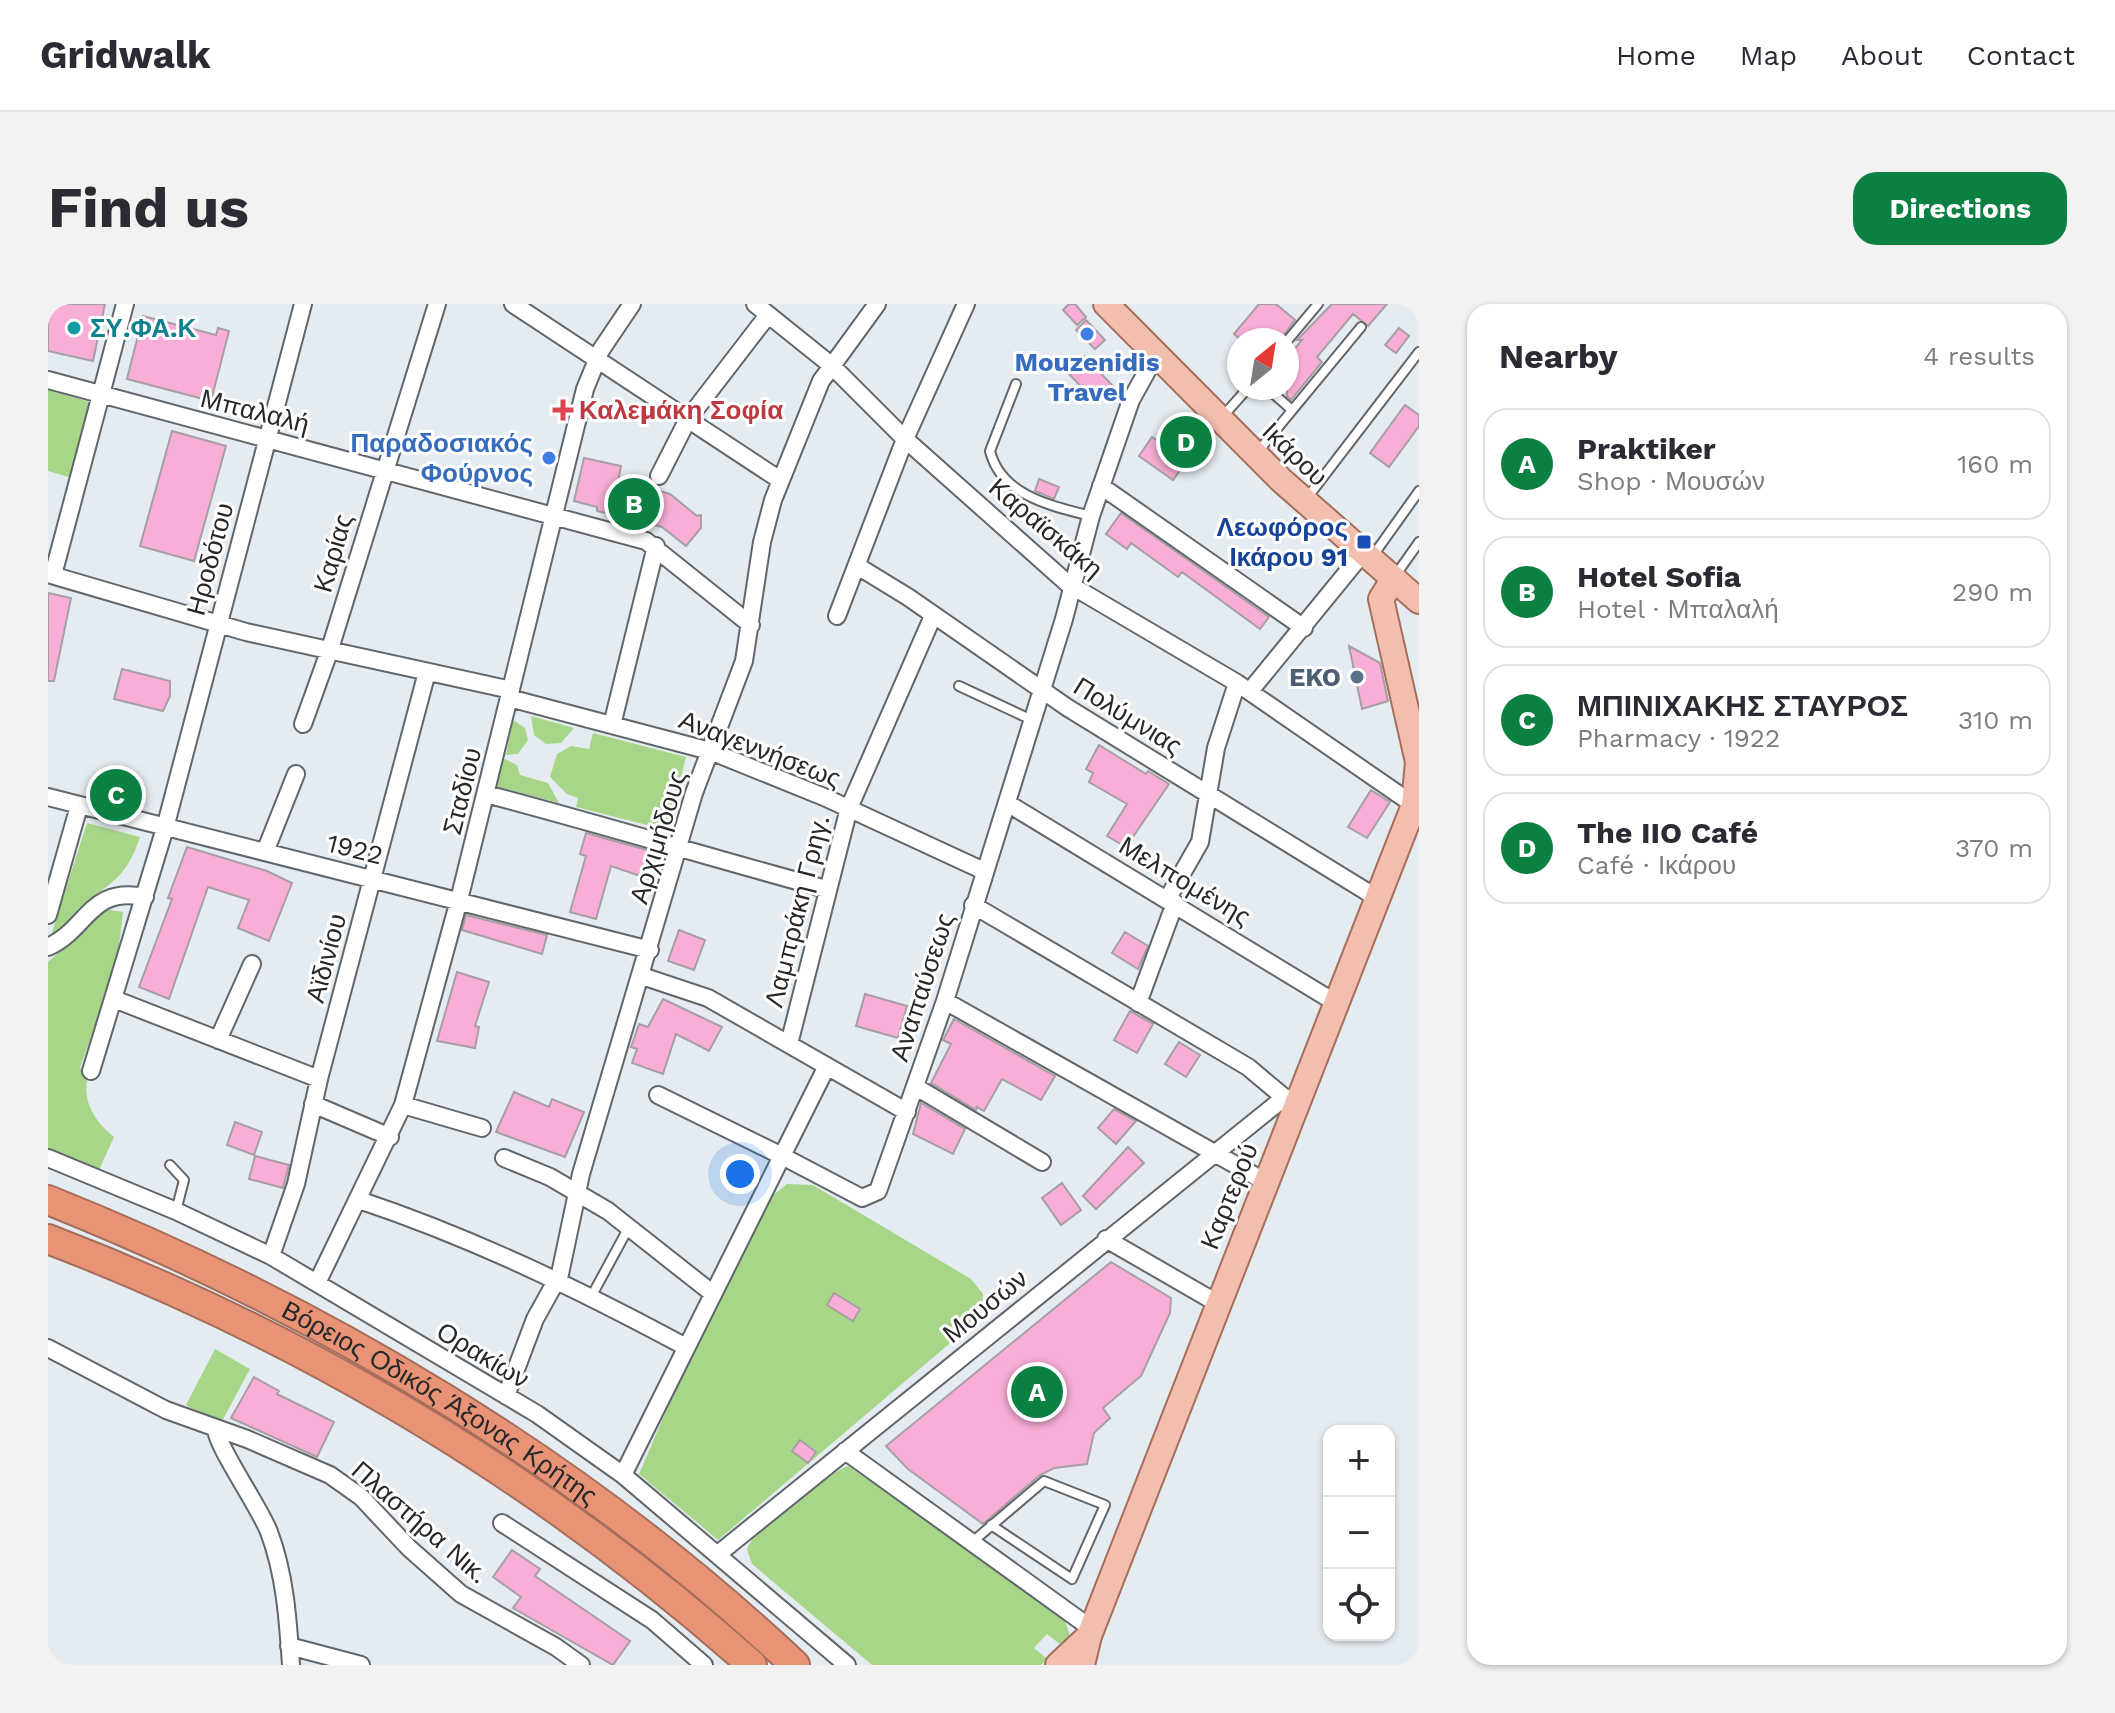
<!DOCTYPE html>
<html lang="en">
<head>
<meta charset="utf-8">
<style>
	body { margin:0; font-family:"Work Sans",sans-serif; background:#f2f2f3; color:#2b2b33 }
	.controls { position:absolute; right:24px; bottom:24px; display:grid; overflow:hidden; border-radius:16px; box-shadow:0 2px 6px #0004 }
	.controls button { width:72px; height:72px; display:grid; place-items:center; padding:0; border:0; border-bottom:2px solid #e1e1e2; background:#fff; color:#2b2b33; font:40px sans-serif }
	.compass { position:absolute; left:1179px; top:24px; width:72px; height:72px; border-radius:50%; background:#fff; box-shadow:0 2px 6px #0004; rotate:30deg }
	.you { position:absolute; left:692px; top:870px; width:28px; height:28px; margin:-20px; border:6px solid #fff; border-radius:50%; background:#1a73e8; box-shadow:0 0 0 12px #1a73e833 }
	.badge { display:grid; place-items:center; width:52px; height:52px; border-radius:50%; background:#0b8043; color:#fff; font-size:26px; font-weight:700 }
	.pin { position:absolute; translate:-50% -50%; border:4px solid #fff; box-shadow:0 2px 8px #0006 }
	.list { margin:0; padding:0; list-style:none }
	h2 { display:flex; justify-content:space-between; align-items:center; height:104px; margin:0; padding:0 32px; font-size:34px }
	h2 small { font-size:26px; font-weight:400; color:#7c7c81 }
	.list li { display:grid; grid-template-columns:52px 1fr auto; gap:24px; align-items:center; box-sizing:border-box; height:112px; margin:0 16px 16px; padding:0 16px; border:2px solid #e1e1e2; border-radius:24px }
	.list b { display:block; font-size:30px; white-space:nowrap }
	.list p { margin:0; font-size:26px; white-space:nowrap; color:#7c7c81 }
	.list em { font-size:26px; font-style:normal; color:#7c7c81 }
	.icon { flex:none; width:44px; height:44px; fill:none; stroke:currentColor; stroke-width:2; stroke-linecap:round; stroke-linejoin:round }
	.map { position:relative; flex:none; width:1371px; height:1361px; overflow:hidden; border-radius:24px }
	header { display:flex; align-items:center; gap:48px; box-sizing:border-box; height:112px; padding:0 40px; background:#fff; border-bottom:2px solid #e1e1e2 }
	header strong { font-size:38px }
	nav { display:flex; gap:44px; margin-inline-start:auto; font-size:28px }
	.intro { display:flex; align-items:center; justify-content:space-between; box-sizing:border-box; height:192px; padding:0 48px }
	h1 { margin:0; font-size:56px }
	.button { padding:20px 36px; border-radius:24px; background:#0b8043; color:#fff; font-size:28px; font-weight:700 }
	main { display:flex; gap:48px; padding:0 48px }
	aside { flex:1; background:#fff; border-radius:24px; box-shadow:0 2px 6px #0004 }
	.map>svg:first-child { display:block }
</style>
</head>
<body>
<header>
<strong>Gridwalk</strong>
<nav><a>Home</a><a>Map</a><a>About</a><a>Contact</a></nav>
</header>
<div class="intro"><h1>Find us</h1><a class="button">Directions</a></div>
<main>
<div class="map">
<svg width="1371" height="1361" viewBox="0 0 1371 1361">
	<rect width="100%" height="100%" fill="#e5ecf1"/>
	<path fill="#a8d688" d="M0,86L45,99L24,174L0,167Z
		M483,412L526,424L513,439L498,440L486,431Z
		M465,416L477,424L480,436L470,450L458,451Z
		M545,429L638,453L619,526L528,503L530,494L519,490L502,473L509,450L523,442L541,445Z
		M455,454L469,461L472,471L500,479L511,499L447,482Z
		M39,519L92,533C78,575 64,577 32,603C23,612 16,623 6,631L4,628Z
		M62,606L75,608L69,659L32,764L39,775C35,800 48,818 66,833L51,866L0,847V658L53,608Z
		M739,880L765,881L923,975L935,990L934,1012L670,1236L591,1170L636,1065L724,892Z
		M167,1045L202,1065L172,1121L138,1101Z
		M800,1162L951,1266L1017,1317L1022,1332L1013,1341L999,1330L986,1344L999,1355L993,1361H824L704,1260L699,1246C703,1224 778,1171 800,1162Z"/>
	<path fill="#f9aed7" stroke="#a79fa3" stroke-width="2" d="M0,0H57L45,57L0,47Z
		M1021,0H1027L1038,13L1029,21L1015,6Z
		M1211,0H1228L1247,16L1232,36H1193L1186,30Z
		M1284,0H1339L1320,22L1305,10L1269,53L1274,58L1243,96L1239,92V54L1254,36H1249Z
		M95,12L168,31L170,24L181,27L163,97L79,75Z
		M1038,16L1057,36L1047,45L1028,26Z
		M1351,24L1361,32L1348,49L1337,41Z
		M1036,52L1065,82L1048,98L1019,68Z
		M1357,101L1371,111V122L1341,163L1322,149Z
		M124,127L178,142L146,257L92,242Z
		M1104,133L1139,157L1125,176L1091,152Z
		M536,154L573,162L569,183L606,192L608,186L622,190L649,212L653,211V224L638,242L614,223L549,207V203L526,197Z
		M991,175L1011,183L1006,195L987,187Z
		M1073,209L1221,313L1212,325L1134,268L1130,273L1083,239L1079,245L1058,230Z
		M0,289L23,294L6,377H0Z
		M1301,342L1332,359L1340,397L1314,405Z
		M74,365L122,377V392L115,407L66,395Z
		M1051,441L1098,470L1100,467L1121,480L1078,543L1059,532L1079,500L1041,478L1045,469L1038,465Z
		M1323,486L1342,498L1319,534L1300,523Z
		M538,529L613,550L604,576L563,562L548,615L522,608L538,552L532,550Z
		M139,543L219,567L244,579L221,637L190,624L201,596L160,583L121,695L91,683L124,595L120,594Z
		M418,611L499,631L494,650L414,626Z
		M631,626L657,636L646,666L620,657Z
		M1077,628L1100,642L1090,665L1064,649Z
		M409,668L441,678L427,722L431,723L427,744L389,737Z
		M817,690L859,702L850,734L808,722Z
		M615,695L674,723L661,747L628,730L615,770L584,759L589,745L583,743L591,720L600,723Z
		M1082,707L1105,720L1089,749L1066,736Z
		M906,715L1007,772L993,796L954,775L936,807L929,803L928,806L883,779L903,740L895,736Z
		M1131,738L1152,751L1138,773L1117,760Z
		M466,788L501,803L504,795L536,808L517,853L448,828Z
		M873,799L917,825L905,850L865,830Z
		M1066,805L1088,817L1068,840L1050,824Z
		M187,818L214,828L206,851L179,841Z
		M1080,843L1096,859L1048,905L1035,892Z
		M207,852L241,861L235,884L201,875Z
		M1014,879L1033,906L1013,921L994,894Z
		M1063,958L1123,994L1122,1009L1093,1072L1055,1104L1062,1114L1046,1129L1039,1160L1006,1164L992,1171L935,1220L860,1165L838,1142Z
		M786,989L812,1005L805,1017L779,1001Z
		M206,1073L231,1087L229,1090L286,1118L269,1153L183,1114Z
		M752,1136L768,1148L760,1159L744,1147Z
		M464,1246L492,1265L487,1272L582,1337L565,1361L465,1304L473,1293L445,1273Z"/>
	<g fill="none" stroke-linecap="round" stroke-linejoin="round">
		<g stroke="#60666b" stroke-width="12">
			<path id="service" d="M1239,37L1270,0
				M968,80L942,147C953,192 1004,202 1043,212
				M1219,84L1244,106
				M1175,112L1200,84
				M1208,150L1313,23
				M1259,194L1371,48
				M1324,253L1371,187
				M1347,272L1371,238
				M911,382L984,416
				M122,861L136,876L128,907
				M543,993L581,923
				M923,1239L996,1177L1057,1201L1024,1275L943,1221"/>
		</g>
		<g stroke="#60666b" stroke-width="20">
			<path id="minor" d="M465,0L732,176
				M707,0L783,61L857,135L1019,279L1189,379L1366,501
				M0,76L598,237L703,321
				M611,172L640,115L720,11
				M1053,182L1256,324
				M811,263L860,293L1020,404L1329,594
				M0,270L198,328L463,386
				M5,271L77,0
				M789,312L857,135L918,0
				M1202,387L1314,250
				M461,394L662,447L776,493L936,567
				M255,420L281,348L389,0
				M564,421L608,242
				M438,490C552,520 664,554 778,585
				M0,493L602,646
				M959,499L1288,699
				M217,548L248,470
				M1120,594L1152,538L1168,444L1189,379
				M925,601L1200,763L1243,799
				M0,611L31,502
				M0,643C40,625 41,582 97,593
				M594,672L660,694L859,808
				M66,695L271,775
				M897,697L1216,877
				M1090,699L1127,599
				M170,736L204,660
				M741,740L801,504L885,312
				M43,767L117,524L255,0
				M868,783L994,858
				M610,791L734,852L779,762
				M265,800L342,833
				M355,801L434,824
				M0,854L128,907L223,952L489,1110L575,1171L799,1361
				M456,854L502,873L560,907L664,989
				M311,896C425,934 532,986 638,1043
				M1058,935L1169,999
				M223,952L248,880L271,775L379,368
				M269,979L355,801L411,596L537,85L553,46L584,0
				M0,1044L118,1106L199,1135L282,1171L313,1193L361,1244L413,1290L508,1343L533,1361
				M458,1092L487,1015L512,970L533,870L646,489L696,357L714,238L725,196L773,77L829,0
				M168,1125C168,1141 212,1204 221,1228C237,1270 240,1316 243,1361
				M797,1147L1044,1325
				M575,1171L734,852L814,894L830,887L897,697L1016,315L1043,212L1083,96L1108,51
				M454,1219L604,1316L656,1361
				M670,1250L1237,793
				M241,1342L313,1361"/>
		</g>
		<g stroke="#a56e5b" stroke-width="28">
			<path id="primary" d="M1058,0L1233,176L1371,297
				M1010,1361L1041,1332
				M1034,1361L1041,1332L1366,501L1370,458L1333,295L1345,276"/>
		</g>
		<g stroke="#a56e5b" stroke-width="32">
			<g id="motorway">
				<path id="s1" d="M0,896C271,1004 534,1160 747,1361"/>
				<path d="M0,935C259,1034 497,1177 704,1361"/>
			</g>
		</g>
		<use href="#service" stroke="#fff" stroke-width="8"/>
		<use href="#minor" stroke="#fff" stroke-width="16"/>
		<use href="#primary" stroke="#f2bead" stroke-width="24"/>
		<use href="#motorway" stroke="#e99376" stroke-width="28"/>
	</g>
	<circle fill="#0f9aa8" stroke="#fff" stroke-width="3" cx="26" cy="24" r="8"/>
	<g fill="#3f7fe0" stroke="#fff" stroke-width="3">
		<circle cx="1039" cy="30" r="8"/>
		<circle cx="501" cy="154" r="8"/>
	</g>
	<path fill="#e0444e" stroke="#fff" stroke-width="3" d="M511 94h8v8h8v8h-8v8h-8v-8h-8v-8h8z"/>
	<rect fill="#1a4fb4" stroke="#fff" stroke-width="3" x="1308" y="230" width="16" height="16" rx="4"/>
	<circle fill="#5c6f8a" stroke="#fff" stroke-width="3" cx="1309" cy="373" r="8"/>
	<g text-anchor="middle" stroke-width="6" stroke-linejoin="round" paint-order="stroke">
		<g font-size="26" font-weight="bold" fill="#0d838f" stroke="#fff" text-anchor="start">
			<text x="42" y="33">ΣΥ.ΦΑ.Κ</text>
		</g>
		<g font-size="26" font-weight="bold" fill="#366cbe" stroke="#fff">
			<text x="1039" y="67">Mouzenidis<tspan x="1039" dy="30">Travel</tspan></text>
			<text x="485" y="148" text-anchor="end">Παραδοσιακός<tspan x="485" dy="30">Φούρνος</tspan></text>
		</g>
		<g font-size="26" font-weight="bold" fill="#be3a42" stroke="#fff" text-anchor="start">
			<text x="531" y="115">Καλεμάκη Σοφία</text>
		</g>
		<g font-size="26" fill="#26282a" stroke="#fff">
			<text transform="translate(207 107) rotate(14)" y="9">Μπαλαλή</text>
			<text transform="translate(1247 150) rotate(44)" y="9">Ικάρου</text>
			<text transform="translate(998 224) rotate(40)" y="9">Καραϊσκάκη</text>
			<text transform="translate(285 249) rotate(-74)" y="9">Καρίας</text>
			<text transform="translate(162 255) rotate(-75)" y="9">Ηροδότου</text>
			<text transform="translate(1080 412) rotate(32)" y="9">Πολύμνιας</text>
			<text transform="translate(712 445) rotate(21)" y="9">Αναγεννήσεως</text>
			<text transform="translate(414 487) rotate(-76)" y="9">Σταδίου</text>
			<text transform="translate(610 533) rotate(-73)" y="9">Αρχιμήδους</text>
			<text transform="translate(307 545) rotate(14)" y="9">1922</text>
			<text transform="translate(1137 577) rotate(31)" y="9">Μελπομένης</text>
			<text transform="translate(749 607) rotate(-76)" y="9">Λαμπράκη Γρηγ.</text>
			<text transform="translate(278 654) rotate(-75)" y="9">Αϊδινίου</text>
			<text transform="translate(874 683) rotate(-72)" y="9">Αναπαύσεως</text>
			<text transform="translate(1181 892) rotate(-68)" y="9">Καρτερού</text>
			<text transform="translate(937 1002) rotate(-39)" y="9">Μουσών</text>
			<text transform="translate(435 1051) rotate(31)" y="9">Ορακίων</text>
			<text dy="9" stroke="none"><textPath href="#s1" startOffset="442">Βόρειος Οδικός Άξονας Κρήτης</textPath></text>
			<text transform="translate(372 1218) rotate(41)" y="9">Πλαστήρα Νικ.</text>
		</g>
		<g font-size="26" font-weight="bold" fill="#164399" stroke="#fff" text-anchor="end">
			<text x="1300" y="232">Λεωφόρος<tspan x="1300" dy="30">Ικάρου 91</tspan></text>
		</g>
		<g font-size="26" font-weight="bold" fill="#4e5e75" stroke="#fff" text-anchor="end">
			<text x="1293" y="382">EKO</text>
		</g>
	</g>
</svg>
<div class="controls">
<button>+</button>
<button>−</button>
<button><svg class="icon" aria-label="locate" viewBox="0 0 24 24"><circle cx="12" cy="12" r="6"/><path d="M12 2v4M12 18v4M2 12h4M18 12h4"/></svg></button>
</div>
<svg class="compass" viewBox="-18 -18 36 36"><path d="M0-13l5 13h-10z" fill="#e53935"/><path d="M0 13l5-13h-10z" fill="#7c7c81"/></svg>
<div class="you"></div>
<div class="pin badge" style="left:989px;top:1088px">A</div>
<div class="pin badge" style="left:586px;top:200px">B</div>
<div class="pin badge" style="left:68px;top:491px">C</div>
<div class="pin badge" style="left:1138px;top:138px">D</div>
</div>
<aside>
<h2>Nearby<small>4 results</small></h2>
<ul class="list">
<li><span class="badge">A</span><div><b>Praktiker</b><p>Shop · Μουσών</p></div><em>160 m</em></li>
<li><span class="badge">B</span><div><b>Hotel Sofia</b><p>Hotel · Μπαλαλή</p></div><em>290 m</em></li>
<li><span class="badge">C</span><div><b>ΜΠΙΝΙΧΑΚΗΣ ΣΤΑΥΡΟΣ</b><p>Pharmacy · 1922</p></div><em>310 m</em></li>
<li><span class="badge">D</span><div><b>The IIO Café</b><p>Café · Ικάρου</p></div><em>370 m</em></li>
</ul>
</aside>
</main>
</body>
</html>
